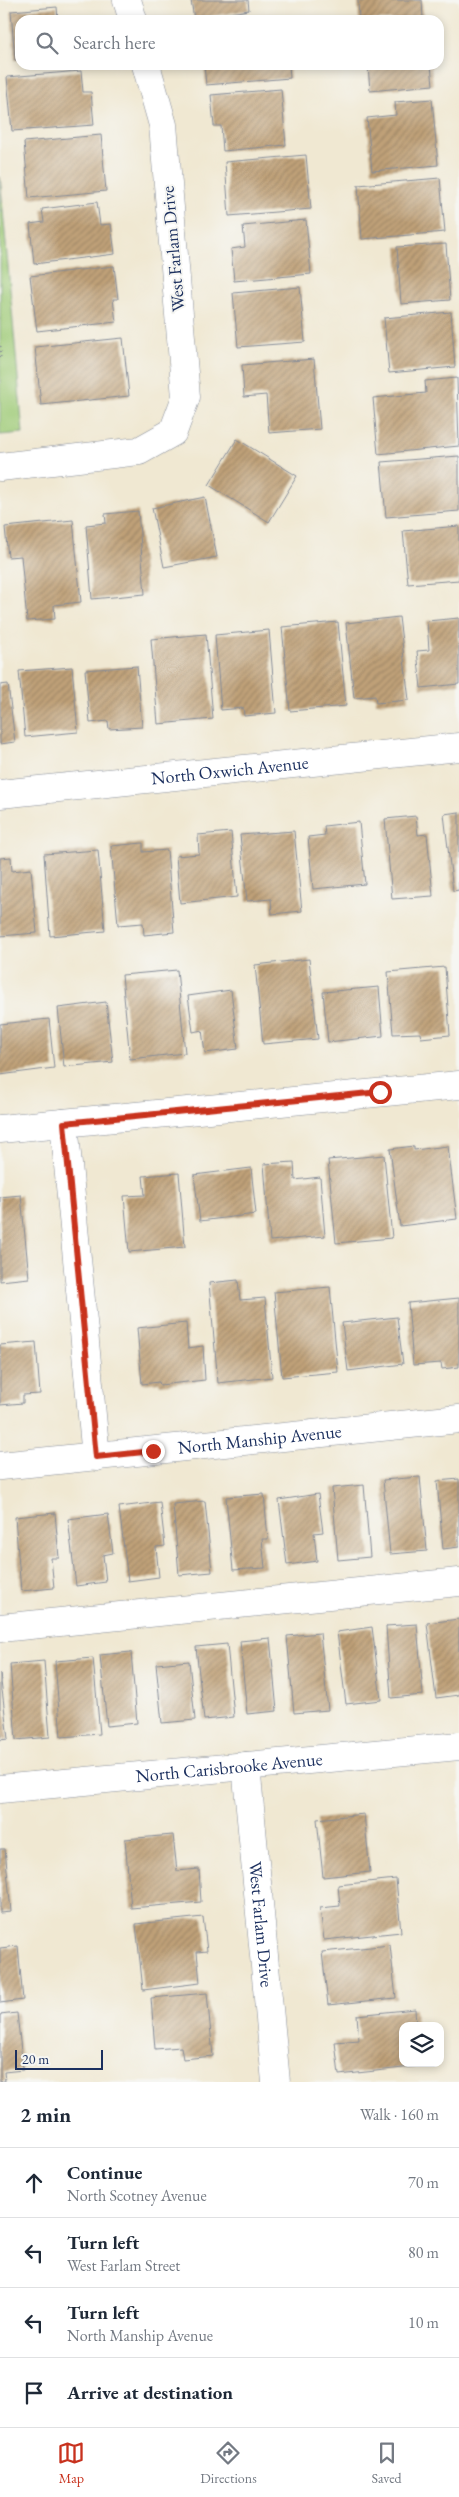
<!DOCTYPE html>
<html lang="en">
<head>
<meta charset="utf-8">
<style>
	body { margin:0; font-family:"EB Garamond",serif; background:#f2f2f3; color:#1f2937 }
	.controls { position:absolute; right:15px; bottom:15px; display:grid; overflow:hidden; border-radius:10px; box-shadow:0 2px 8px #0003 }
	.controls button { width:45px; height:45px; display:grid; place-items:center; padding:0; border:0; border-bottom:1px solid #e0e1e3; background:#fff; color:#1f2937; font:25px sans-serif }
	.scale { position:absolute; left:15px; bottom:12px; width:88px; box-sizing:border-box; padding-left:5px; border:2px solid #1b2f5e; border-top:0; font-size:14px; line-height:18px; white-space:nowrap; color:#1b2f5e; -webkit-text-stroke:4px #f6f6f2; paint-order:stroke }
	.stop { position:absolute; width:15px; height:15px; margin:-11px; border:4px solid #c8321e; border-radius:50%; background:#fff }
	.stop.end { background:#c8321e; border-color:#fff; box-shadow:0 1px 5px #0008 }
	.list { margin:0; padding:0; list-style:none }
	h2 { display:flex; justify-content:space-between; align-items:center; height:65px; margin:0; padding:0 20px; font-size:21px }
	h2 small { font-size:16px; font-weight:400; color:#747a83 }
	.list li { display:grid; grid-template-columns:32px 1fr auto; gap:15px; align-items:center; box-sizing:border-box; height:70px; padding:0 20px; border-top:1px solid #e0e1e3 }
	.list b { display:block; font-size:19px; white-space:nowrap }
	.list p { margin:0; font-size:16px; white-space:nowrap; color:#747a83 }
	.list em { font-size:16px; font-style:normal; color:#747a83 }
	.icon { flex:none; width:28px; height:28px; fill:none; stroke:currentColor; stroke-width:2; stroke-linecap:round; stroke-linejoin:round }
	.map { position:relative; flex:none; width:459px; height:2082px; overflow:hidden }
	.search { position:absolute; background:#fff; box-shadow:0 2px 8px #0003; left:15px; right:15px; top:15px; height:55px; display:flex; align-items:center; gap:12px; box-sizing:border-box; padding:0 18px; border-radius:15px; color:#747a83; font-size:19px }
	.sheet { height:345px; background:#fff }
	nav { display:flex; justify-content:space-around; align-items:center; box-sizing:border-box; height:70px; border-top:1px solid #e0e1e3; background:#fff; font-size:14px; color:#747a83 }
	nav a { display:grid; justify-items:center; gap:2px }
	nav .on { color:#c8321e }
	.map>svg:first-child { display:block }
</style>
</head>
<body>
<div class="map">
<svg width="459" height="2082" viewBox="0 0 459 2082">
	<defs>
		<pattern id="building-hatch" width="6" height="6" patternUnits="userSpaceOnUse" patternTransform="scale(1.25)"><rect width="6" height="6" fill="#c0a178"/><path d="M-1 1l2-2M0 6l6-6M5 7l2-2" fill="none" stroke="#9b8466"/></pattern>
	</defs>
	<rect width="100%" height="100%" fill="#f6f6f2"/>
	<filter id="ink" filterUnits="userSpaceOnUse"><feTurbulence type="fractalNoise" baseFrequency=".02" numOctaves="2"/><feDisplacementMap in="SourceGraphic" scale="10" xChannelSelector="R" yChannelSelector="G"/><feConvolveMatrix kernelMatrix="1 2 1 2 8 2 1 2 1" color-interpolation-filters="sRGB"/></filter>
	<filter id="wash" filterUnits="userSpaceOnUse"><feTurbulence type="fractalNoise" baseFrequency=".0096" numOctaves="4" result="noise"/><feDisplacementMap in="SourceGraphic" scale="20" xChannelSelector="R" yChannelSelector="G"/><feGaussianBlur stdDeviation="1.12" result="paint"/><feColorMatrix in="noise" values="0 0 0 0 0 0 0 0 0 0 0 0 0 0 0 0 0 1.4 0 .05"/><feComposite in="paint" operator="in"/></filter>
	<g filter="url(#wash)">
		<rect width="100%" height="100%" fill="#f0e8d2"/>
		<path fill="#9fcb77" stroke="#5d7d6a" d="M0,177L23,433L0,435Z"/>
		<g id="blocks">
			<path fill="url(#building-hatch)" d="M191,0H248L249,10L194,19Z
				M358,0H422L423,20H359Z
				M57,7L58,20H20V60H15L11,11Z
				M204,65H289L290,78L206,85Z
				M368,65H431L433,85L370,91Z
				M81,71L83,92H91L94,125L12,131L7,77Z
				M281,89L286,145L223,151L221,126H214L211,95Z
				M432,99L438,165L372,171L367,118L396,115L395,102Z
				M101,135L106,191L29,198L24,142Z
				M306,155L311,209L229,216L225,162Z
				M440,178L445,232L362,239L358,185Z
				M97,202L100,225L111,224L115,254L34,264L30,224L44,222L42,209Z
				M306,220L311,274L234,281L231,249L245,247L243,226Z
				M446,244L450,300L401,304L397,247Z
				M114,266L118,299H113L116,322L37,331L30,276Z
				M300,287L305,342L238,347L233,293Z
				M451,312L455,367L389,373L384,318Z
				M123,338L129,396L41,405L35,347Z
				M314,359L320,429L269,433L266,395L244,397L242,365Z
				M457,378L459,446L378,454L373,398L426,393L425,381Z
				M237,439L297,476L269,522L209,485Z
				M459,456V511L386,517L381,462Z
				M205,497L217,557L164,567L152,508Z
				M138,511L145,594L92,599L86,525L106,523L105,514Z
				M73,520L81,602L54,605L55,619L27,621L21,556L8,557L5,527Z
				M459,526V580L408,584L403,531Z
				M399,617L409,700L376,703L375,696L354,698L346,623Z
				M459,618V684L421,688L417,651L429,650L427,621Z
				M338,622L346,706L290,711L282,627Z
				M269,630L276,713L244,716L243,708L221,710L215,635Z
				M206,634L213,719L158,724L151,639Z
				M137,666L142,727L109,729L108,721L90,723L85,670Z
				M72,667L78,732L25,737L19,671Z
				M8,684L15,742L0,744V685Z
				M459,812V890L453,891L444,814Z
				M416,816L418,835L427,834L433,896L392,899L385,819Z
				M359,822L365,884L313,889L308,837L325,835L324,826Z
				M294,831L302,911L272,914L271,899L247,901L240,835Z
				M231,832L237,897L180,903L176,856L199,854L198,835Z
				M143,843V852L167,850L174,932L144,935L143,923L118,925L111,846Z
				M98,850L105,931L50,936L44,854Z
				M11,857L12,871L31,869L37,933L0,936V858Z
				M309,959L318,1039L263,1044L255,965Z
				M445,967L450,1035L421,1038L420,1033L393,1034L388,972Z
				M177,970L185,1053L130,1059L122,975Z
				M379,987L383,1036L328,1042L323,992Z
				M231,990L238,1049L205,1053L202,1030L193,1032L188,996Z
				M106,1002L113,1062L64,1067L58,1008Z
				M49,1019L54,1068L0,1075V1024Z
				M414,1146V1150L448,1146L457,1219L400,1226L390,1149Z
				M384,1155L392,1238L336,1243L328,1160Z
				M294,1162L295,1180L320,1177L325,1236L270,1241L264,1164Z
				M251,1168L256,1214L200,1221L194,1175Z
				M179,1173L185,1247L129,1252L124,1196L145,1195L143,1176Z
				M21,1195L29,1278L0,1281V1197Z
				M238,1280L240,1300L265,1298L272,1377L218,1383L209,1283Z
				M330,1287L338,1372L282,1377L274,1292Z
				M459,1298V1367L442,1369L441,1363L413,1365L408,1303Z
				M397,1317L403,1364L348,1371L342,1323Z
				M186,1323L188,1348L203,1346L205,1380L160,1385L159,1382L142,1384L137,1328Z
				M36,1342L40,1394L23,1395V1403L0,1405V1345Z
				M420,1477L427,1551L390,1554L383,1480Z
				M459,1479V1547L443,1549L437,1481Z
				M364,1485L370,1557L338,1560L332,1488Z
				M264,1494L268,1539H262L265,1568L233,1570L226,1497Z
				M318,1494L323,1532L314,1533L317,1561L287,1565L279,1500Z
				M205,1501L212,1572L179,1575L173,1504Z
				M160,1502L165,1546L156,1547L159,1577L128,1581L119,1507Z
				M55,1513L59,1558H51L54,1588L21,1591L15,1517Z
				M108,1514L113,1553L103,1555L106,1582L76,1586L68,1519Z
				M459,1619V1695L436,1698L427,1623Z
				M417,1624L423,1695L391,1698L386,1626Z
				M372,1627L381,1700L346,1704L337,1632Z
				M320,1633L328,1710L294,1713L287,1636Z
				M270,1638L277,1711L247,1714L240,1641Z
				M227,1644L234,1717L204,1720L196,1647Z
				M131,1652L137,1723L107,1726L100,1655Z
				M93,1658L100,1734L61,1737L55,1661Z
				M44,1661L50,1737L16,1740L10,1664Z
				M189,1661L195,1720L162,1723L156,1664Z
				M0,1673L8,1739L0,1740Z
				M364,1814L370,1872L323,1877L317,1819Z
				M173,1835L177,1871L199,1869L201,1902L131,1908L125,1839Z
				M0,1849H5L11,1912L0,1913Z
				M396,1879L401,1932L324,1940L320,1908L340,1906L338,1885Z
				M203,1917L207,1951L197,1952L200,1983L143,1990L136,1924Z
				M390,1945L396,1998L328,2005L322,1952Z
				M18,1946L23,2000L0,2003V1948Z
				M207,1993L213,2056L183,2059L181,2047L155,2049L151,1998Z
				M415,2009L416,2026H403V2063H420L421,2066L339,2075L335,2042L359,2040L357,2015Z
				M17,2013L23,2070L4,2072L5,2081L0,2082V2015Z"/>
		</g>
	</g>
	<g filter="url(#ink)">
		<use href="#blocks" fill-opacity="0" stroke="#868c98" stroke-width="1"/>
		<g fill="none" stroke-linecap="round" stroke-linejoin="round">
			<g stroke="#868c98" stroke-width="29">
				<g id="minor">
					<path d="M127,0L133,20"/>
					<path d="M0,467L139,451L173,432L186,397L163,125L146,65"/>
					<path id="s1" d="M0,794L459,747"/>
					<path d="M64,1123L96,1457"/>
					<path d="M0,1129L459,1085"/>
					<path id="s2" d="M0,1466L459,1419"/>
					<path d="M0,1628L459,1582"/>
					<path id="s3" d="M246,1766L276,2082"/>
					<path id="s4" d="M0,1789L459,1746"/>
				</g>
			</g>
			<path stroke="#868c98" stroke-width="3" stroke-dasharray="1 4" stroke-linecap="butt" d="M0,346V358"/>
			<use href="#minor" stroke="#fff" stroke-width="28"/>
		</g>
	</g>
	<g fill="none" stroke-linecap="round" stroke-linejoin="round" filter="url(#ink)">
		<path stroke="#c8321e" stroke-width="6" d="M153,1451L96,1457L64,1123L380,1092"/>
	</g>
	<g text-anchor="middle" stroke-width="4" stroke-linejoin="round" paint-order="stroke">
		<g font-size="18" fill="#1b2f5e" stroke="#f6f6f2">
			<text transform="translate(173 249) rotate(-95)" y="6">West Farlam Drive</text>
			<text dy="6" stroke="none"><textPath href="#s1" startOffset="231">North Oxwich Avenue</textPath></text>
			<text dy="6" stroke="none"><textPath href="#s2" startOffset="261">North Manship Avenue</textPath></text>
			<text dy="6" stroke="none"><textPath href="#s4" startOffset="230">North Carisbrooke Avenue</textPath></text>
			<text dy="6" stroke="none"><textPath href="#s3" startOffset="159">West Farlam Drive</textPath></text>
		</g>
	</g>
</svg>
<div class="controls">
<button><svg class="icon" aria-label="layers" viewBox="0 0 24 24"><path d="M12 4l9 5-9 5-9-5zM3 14l9 5 9-5"/></svg></button>
</div>
<div class="scale">20 m</div>
<div class="stop" style="left:380px;top:1092px"></div>
<div class="stop end" style="left:153px;top:1451px"></div>
<div class="search"><svg class="icon" aria-label="search" viewBox="0 0 24 24"><circle cx="10" cy="10" r="6"/><path d="M15 15l6 6"/></svg>Search here</div>
</div>
<section class="sheet">
<h2>2 min<small>Walk · 160 m</small></h2>
<ul class="list">
<li><svg class="icon" aria-label="ahead" viewBox="0 0 24 24"><path d="M12 20V5M6 11l6-6 6 6"/></svg><div><b>Continue</b><p>North Scotney Avenue</p></div><em>70 m</em></li>
<li><svg class="icon" aria-label="left" viewBox="0 0 24 24"><path d="M17 20v-9H6M10 6l-5 5 5 5"/></svg><div><b>Turn left</b><p>West Farlam Street</p></div><em>80 m</em></li>
<li><svg class="icon" aria-label="left" viewBox="0 0 24 24"><path d="M17 20v-9H6M10 6l-5 5 5 5"/></svg><div><b>Turn left</b><p>North Manship Avenue</p></div><em>10 m</em></li>
<li><svg class="icon" aria-label="arrive" viewBox="0 0 24 24"><path d="M6 21V4h12l-3 4 3 4H6"/></svg><div><b>Arrive at destination</b></div></li>
</ul>
</section>
<nav>
<a class="on"><svg class="icon" aria-label="map" viewBox="0 0 24 24"><path d="M3 6l6-2 6 2 6-2v14l-6 2-6-2-6 2zM9 4v14M15 6v14"/></svg>Map</a>
<a><svg class="icon" aria-label="directions" viewBox="0 0 24 24"><path d="M12 3l9 9-9 9-9-9zM9 14v-3h6M13 9l2 2-2 2"/></svg>Directions</a>
<a><svg class="icon" aria-label="saved" viewBox="0 0 24 24"><path d="M7 4h10v16l-5-4-5 4z"/></svg>Saved</a>
</nav>
</body>
</html>
